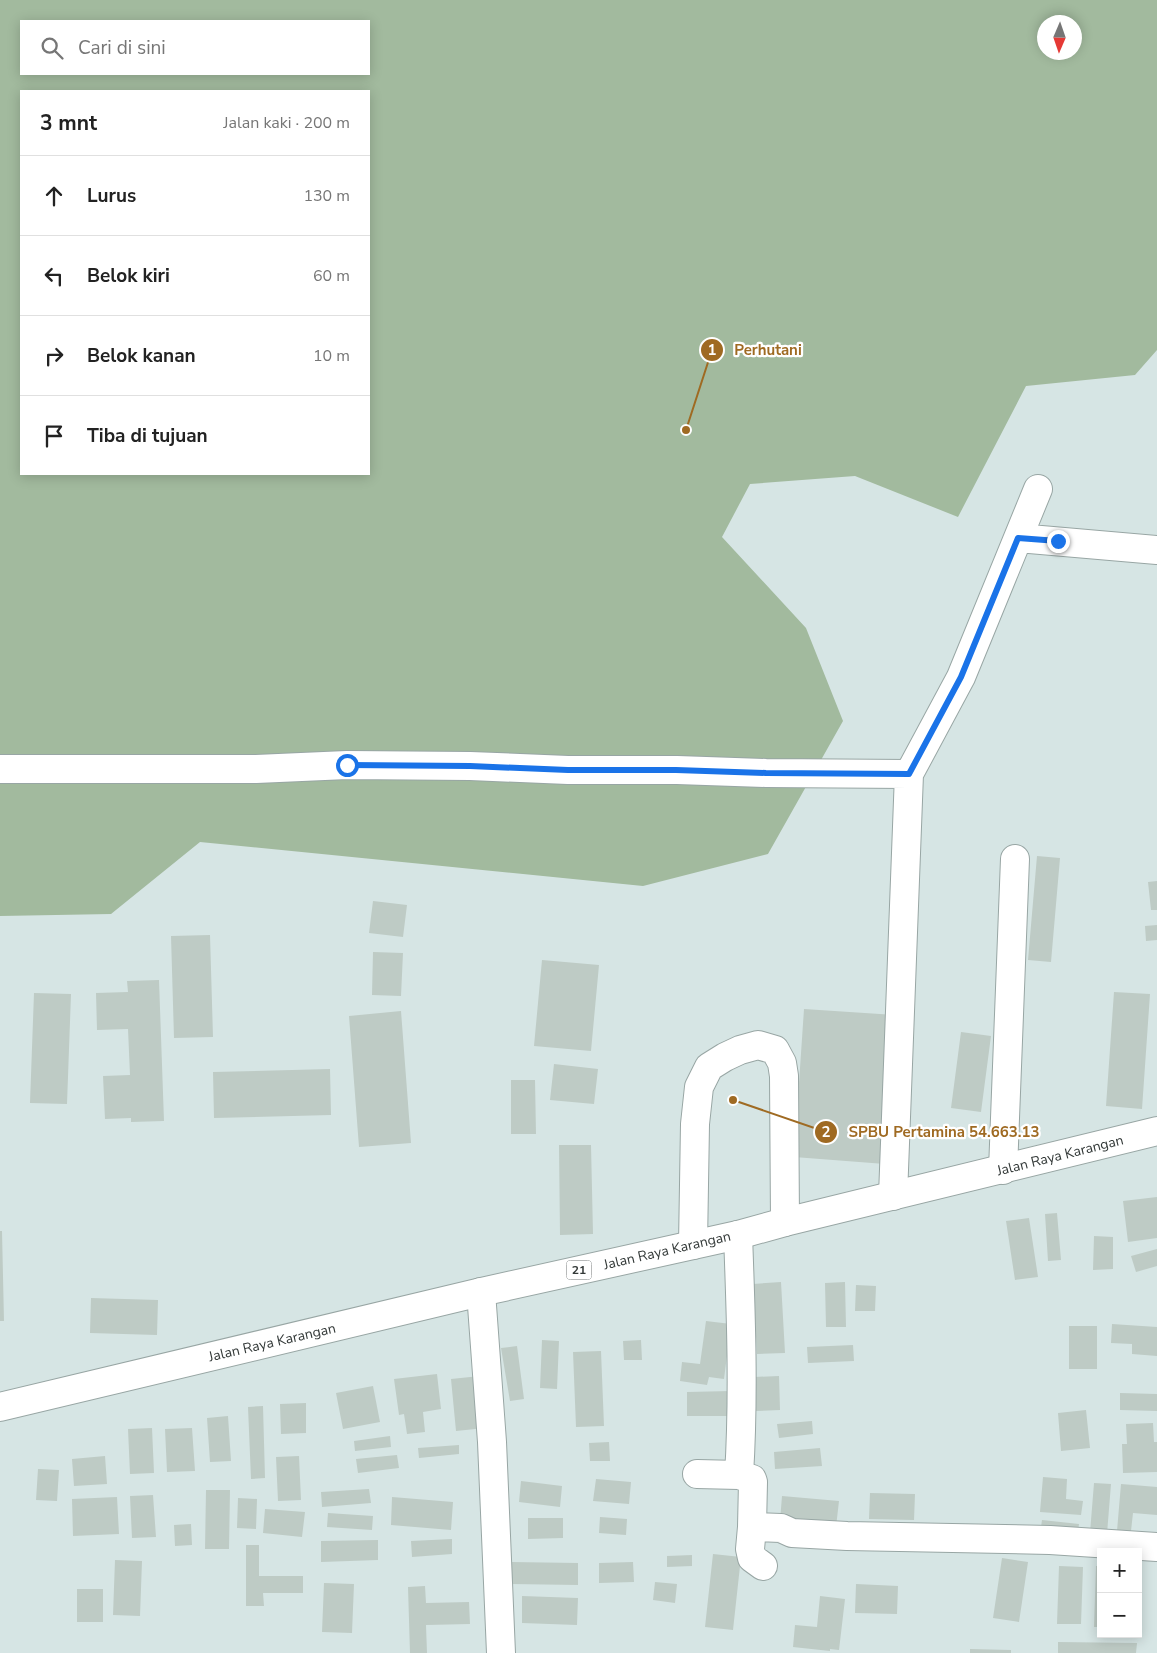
<!DOCTYPE html>
<html lang="id">
<head>
<meta charset="utf-8">
<style>
	body { margin:0; font-family:"Nunito Sans",sans-serif; background:#f6f6f6; color:#222 }
	.controls { position:absolute; right:15px; bottom:15px; display:grid; overflow:hidden; border-radius:0px; box-shadow:0 2px 12px #0003 }
	.controls button { width:45px; height:45px; display:grid; place-items:center; padding:0; border:0; border-bottom:1px solid #e0e0e0; background:#fff; color:#222; font:25px sans-serif }
	.compass { position:absolute; left:1037px; top:15px; width:45px; height:45px; border-radius:50%; background:#fff; box-shadow:0 2px 12px #0003; rotate:182deg }
	.stop { position:absolute; width:15px; height:15px; margin:-11px; border:4px solid #1a73e8; border-radius:50%; background:#fff }
	.stop.end { background:#1a73e8; border-color:#fff; box-shadow:0 1px 5px #0008 }
	.list { margin:0; padding:0; list-style:none }
	h2 { display:flex; justify-content:space-between; align-items:center; height:65px; margin:0; padding:0 20px; font-size:21px }
	h2 small { font-size:16px; font-weight:400; color:#767676 }
	.list li { display:grid; grid-template-columns:32px 1fr auto; gap:15px; align-items:center; box-sizing:border-box; height:80px; padding:0 20px; border-top:1px solid #e0e0e0 }
	.list b { display:block; font-size:19px; white-space:nowrap }
	.list em { font-size:16px; font-style:normal; color:#767676 }
	.icon { flex:none; width:28px; height:28px; fill:none; stroke:currentColor; stroke-width:2; stroke-linecap:round; stroke-linejoin:round }
	.map { position:relative; flex:none; width:1157px; height:1653px; overflow:hidden }
	.search { position:absolute; background:#fff; box-shadow:0 2px 12px #0003; left:20px; top:20px; width:350px; height:55px; display:flex; align-items:center; gap:12px; box-sizing:border-box; padding:0 18px; border-radius:0px; color:#767676; font-size:19px }
	.panel { position:absolute; background:#fff; box-shadow:0 2px 12px #0003; left:20px; top:90px; width:350px; height:385px; border-radius:0px }
	.map>svg:first-child { display:block }
</style>
</head>
<body>
<div class="map">
<svg width="1157" height="1653" viewBox="0 0 1157 1653">
	<rect width="100%" height="100%" fill="#d6e5e4"/>
	<path fill="#a2ba9e" fill-rule="evenodd" d="M0,0H1157V350L1135,375L1026,386L958,517L855,476L750,484L722,537L806,628L843,721L768,854L643,886L200,842L111,914L0,916ZM21,21H369V74H21ZM1044,22H1074V52H1044ZM21,91H369V474H21Z"/>
	<path fill="#becbc5" d="M1037,856L1060,858L1051,962L1028,960Z
		M1157,881V910H1151L1148,882Z
		M373,901L407,905L403,937L369,933Z
		M1157,925V940L1146,941L1145,926Z
		M210,935L213,1037L174,1038L171,936Z
		M373,952L403,953L401,996L372,995Z
		M542,960L599,965L591,1051L534,1046Z
		M159,980L164,1121L131,1122V1118L105,1119L103,1076L130,1075L128,1029L97,1030L96,993L128,992L127,981Z
		M1114,992L1150,994L1142,1109L1106,1106Z
		M34,993L71,994L67,1104L30,1103Z
		M804,1009L895,1015L885,1164L794,1157Z
		M401,1011L411,1143L359,1147L349,1016Z
		M961,1032L991,1036L981,1112L951,1108Z
		M554,1064L598,1069L594,1104L550,1100Z
		M330,1069L331,1115L214,1118L213,1072Z
		M511,1080H535L536,1134H511Z
		M559,1145H591L593,1234L560,1235Z
		M1157,1197V1238L1128,1242L1123,1201Z
		M1057,1213L1061,1260L1048,1261L1045,1214Z
		M1029,1218L1038,1277L1015,1280L1006,1221Z
		M0,1231H2L4,1321H0Z
		M1094,1236L1113,1237V1269L1093,1270Z
		M1157,1249V1266L1136,1272L1131,1256Z
		M781,1282L785,1353L757,1354L753,1284Z
		M845,1282L846,1327H826L825,1283Z
		M856,1285L876,1286L875,1311H855Z
		M91,1298L158,1300L157,1335L90,1333Z
		M706,1321L731,1324L724,1379L709,1377L707,1385L680,1381L682,1362L700,1364Z
		M1112,1324L1157,1327V1356L1132,1354V1344L1111,1343Z
		M1069,1326H1097V1369H1069Z
		M542,1340L559,1341L557,1389L540,1388Z
		M641,1340L642,1360H624L623,1341Z
		M853,1345L854,1361L808,1363L807,1347Z
		M517,1346L524,1399L510,1401L501,1348Z
		M601,1351L604,1426L576,1427L573,1352Z
		M437,1374L441,1409L423,1412L425,1432L407,1434L404,1414L399,1415L394,1379Z
		M480,1376L485,1428L456,1431L451,1379Z
		M779,1376L780,1410L755,1411L754,1377Z
		M373,1386L380,1422L343,1429L336,1393Z
		M731,1391V1416H687V1392Z
		M1120,1393L1157,1394V1411L1120,1410Z
		M306,1403V1433L281,1434L280,1404Z
		M263,1406L265,1478L251,1479L248,1407Z
		M1086,1410L1090,1448L1061,1451L1058,1413Z
		M228,1416L231,1461L210,1462L207,1418Z
		M812,1421L813,1434L779,1438L777,1424Z
		M1153,1423L1154,1442H1157V1472L1123,1473L1122,1444H1127L1126,1424Z
		M152,1428L154,1473L130,1474L128,1429Z
		M192,1428L195,1471L167,1472L165,1429Z
		M390,1436L391,1447L355,1451L354,1441Z
		M609,1442L610,1461H590L589,1443Z
		M459,1445V1454L419,1458L418,1448Z
		M820,1448L822,1466L775,1469L774,1452Z
		M397,1455L399,1468L358,1473L356,1459Z
		M105,1456L107,1484L74,1486L72,1459Z
		M299,1456L301,1500L278,1501L276,1457Z
		M38,1469L59,1470L57,1501L36,1500Z
		M1043,1477L1067,1479L1066,1499L1083,1501L1081,1515L1040,1512Z
		M596,1479L631,1482L629,1504L593,1501Z
		M521,1481L562,1486L560,1507L519,1502Z
		M1094,1483L1111,1484L1107,1534L1090,1533Z
		M1121,1484L1157,1487V1515L1133,1513L1131,1531H1117Z
		M369,1489L371,1503L322,1507L321,1492Z
		M206,1490H230L229,1549H205Z
		M870,1493L915,1494L914,1520L869,1519Z
		M153,1495L156,1537L132,1538L130,1496Z
		M782,1496L839,1501L836,1527L780,1521Z
		M117,1497L119,1534L73,1536L72,1499Z
		M392,1497L453,1502L451,1530L391,1525Z
		M238,1498L257,1499L256,1529L237,1528Z
		M265,1509L305,1512L302,1537L263,1533Z
		M328,1513L373,1516L372,1530L327,1527Z
		M600,1517L627,1519L626,1535L599,1533Z
		M528,1518H563V1538L528,1539Z
		M1042,1520L1079,1524L1077,1538L1040,1534Z
		M191,1524L192,1545L175,1546L174,1525Z
		M452,1539V1554L412,1557L411,1541Z
		M378,1540V1560L321,1562V1541Z
		M246,1545H259V1576H303V1593H263L264,1606H246Z
		M713,1554L741,1557L733,1630L705,1627Z
		M692,1555V1566L667,1567V1556Z
		M1002,1558L1028,1562L1019,1622L993,1618Z
		M115,1560L142,1561L140,1616L113,1615Z
		M511,1562L578,1563V1585L511,1584Z
		M633,1562L634,1582L599,1583V1563Z
		M1059,1566L1083,1567L1081,1624H1057Z
		M1096,1566H1101V1627H1094Z
		M655,1582L677,1584L675,1603L653,1600Z
		M324,1583L354,1584L352,1633L322,1632Z
		M856,1584L898,1586L897,1614L855,1613Z
		M425,1586L426,1603L469,1602L470,1624L426,1625L427,1653H410L408,1587Z
		M77,1589H103V1622H77Z
		M522,1596L578,1598L577,1625L522,1623Z
		M820,1596L845,1599L839,1650L830,1649V1651L793,1647L795,1625L817,1627Z
		M1058,1642L1137,1643L1136,1653H1058Z
		M970,1649L1011,1650V1653H970Z"/>
	<g fill="none" stroke-linecap="round" stroke-linejoin="round">
		<g stroke="#98a6a4" stroke-width="30">
			<path id="minor" d="M1018,538L1157,550
				M0,769H256L347,765L470,766L568,770H677L766,773L909,774
				M1003,1170L1015,859
				M893,1196L909,774L961,677L1038,489
				M738,1235C741,1315 744,1395 739,1475L752,1479L753,1482L752,1527L781,1528L792,1533L847,1536L1050,1540L1157,1547
				M693,1245L695,1124L699,1087L709,1067L725,1057L740,1050L758,1045L775,1050L782,1063L784,1076L785,1222
				M481,1292L492,1442L501,1653
				M697,1474L739,1475
				M752,1527L750,1549L752,1558L763,1566"/>
		</g>
		<g stroke="#98a6a4" stroke-width="30">
			<path id="highway" d="M0,1407L481,1292L738,1235L785,1222L1157,1131"/>
		</g>
		<use href="#minor" stroke="#fff" stroke-width="28"/>
		<use href="#highway" stroke="#fff" stroke-width="28"/>
	</g>
	<g fill="none" stroke-linecap="round" stroke-linejoin="round">
		<path stroke="#1a73e8" stroke-width="6" d="M347,765L470,766L568,770H676L766,773L909,774L961,677L1018,538L1058,541"/>
	</g>
	<g text-anchor="middle" stroke-width="4.5" stroke-linejoin="round" paint-order="stroke">
		<rect fill="#fff" stroke="#707474" stroke-width="1" x="566.5" y="1260.5" width="25" height="19" rx="4"/>
		<g font-size="12" font-weight="bold" fill="#333938">
			<text x="579" y="1274">21</text>
		</g>
		<g font-size="14" fill="#333938" stroke="#fff">
			<text transform="translate(1060 1155) rotate(-14)" y="5">Jalan Raya Karangan</text>
			<text transform="translate(667 1250) rotate(-13)" y="5">Jalan Raya Karangan</text>
			<text transform="translate(272 1342) rotate(-13)" y="5">Jalan Raya Karangan</text>
		</g>
	</g>
	<path fill="none" stroke="#9f6a22" stroke-width="2" d="M686 430L712 350M733 1100L826 1132"/>
	<g fill="#9f6a22" stroke="#fff" stroke-width="2">
		<circle cx="686" cy="430" r="5"/>
		<circle cx="733" cy="1100" r="5"/>
		<circle cx="712" cy="350" r="12"/>
		<circle cx="826" cy="1132" r="12"/>
	</g>
	<g font-size="15" text-anchor="middle" font-weight="bold" fill="#fff">
		<text x="712" y="355">1</text>
		<text x="826" y="1137">2</text>
	</g>
	<g font-size="15" text-anchor="middle" font-weight="bold" fill="#9f6a22" stroke="#fff" stroke-width="4.5" stroke-linejoin="round" paint-order="stroke">
		<text x="768" y="355">Perhutani</text>
		<text x="944" y="1137">SPBU Pertamina 54.663.13</text>
	</g>
</svg>
<div class="controls">
<button>+</button>
<button>−</button>
</div>
<svg class="compass" viewBox="-18 -18 36 36"><path d="M0-13l5 13h-10z" fill="#e53935"/><path d="M0 13l5-13h-10z" fill="#767676"/></svg>
<div class="stop" style="left:347px;top:765px"></div>
<div class="stop end" style="left:1058px;top:541px"></div>
<div class="search"><svg class="icon" aria-label="search" viewBox="0 0 24 24"><circle cx="10" cy="10" r="6"/><path d="M15 15l6 6"/></svg>Cari di sini</div>
<section class="panel">
<h2>3 mnt<small>Jalan kaki · 200 m</small></h2>
<ul class="list">
<li><svg class="icon" aria-label="ahead" viewBox="0 0 24 24"><path d="M12 20V5M6 11l6-6 6 6"/></svg><div><b>Lurus</b></div><em>130 m</em></li>
<li><svg class="icon" aria-label="left" viewBox="0 0 24 24"><path d="M17 20v-9H6M10 6l-5 5 5 5"/></svg><div><b>Belok kiri</b></div><em>60 m</em></li>
<li><svg class="icon" aria-label="right" viewBox="0 0 24 24"><path d="M7 20v-9h11M14 6l5 5-5 5"/></svg><div><b>Belok kanan</b></div><em>10 m</em></li>
<li><svg class="icon" aria-label="arrive" viewBox="0 0 24 24"><path d="M6 21V4h12l-3 4 3 4H6"/></svg><div><b>Tiba di tujuan</b></div></li>
</ul>
</section>
</div>
</body>
</html>
